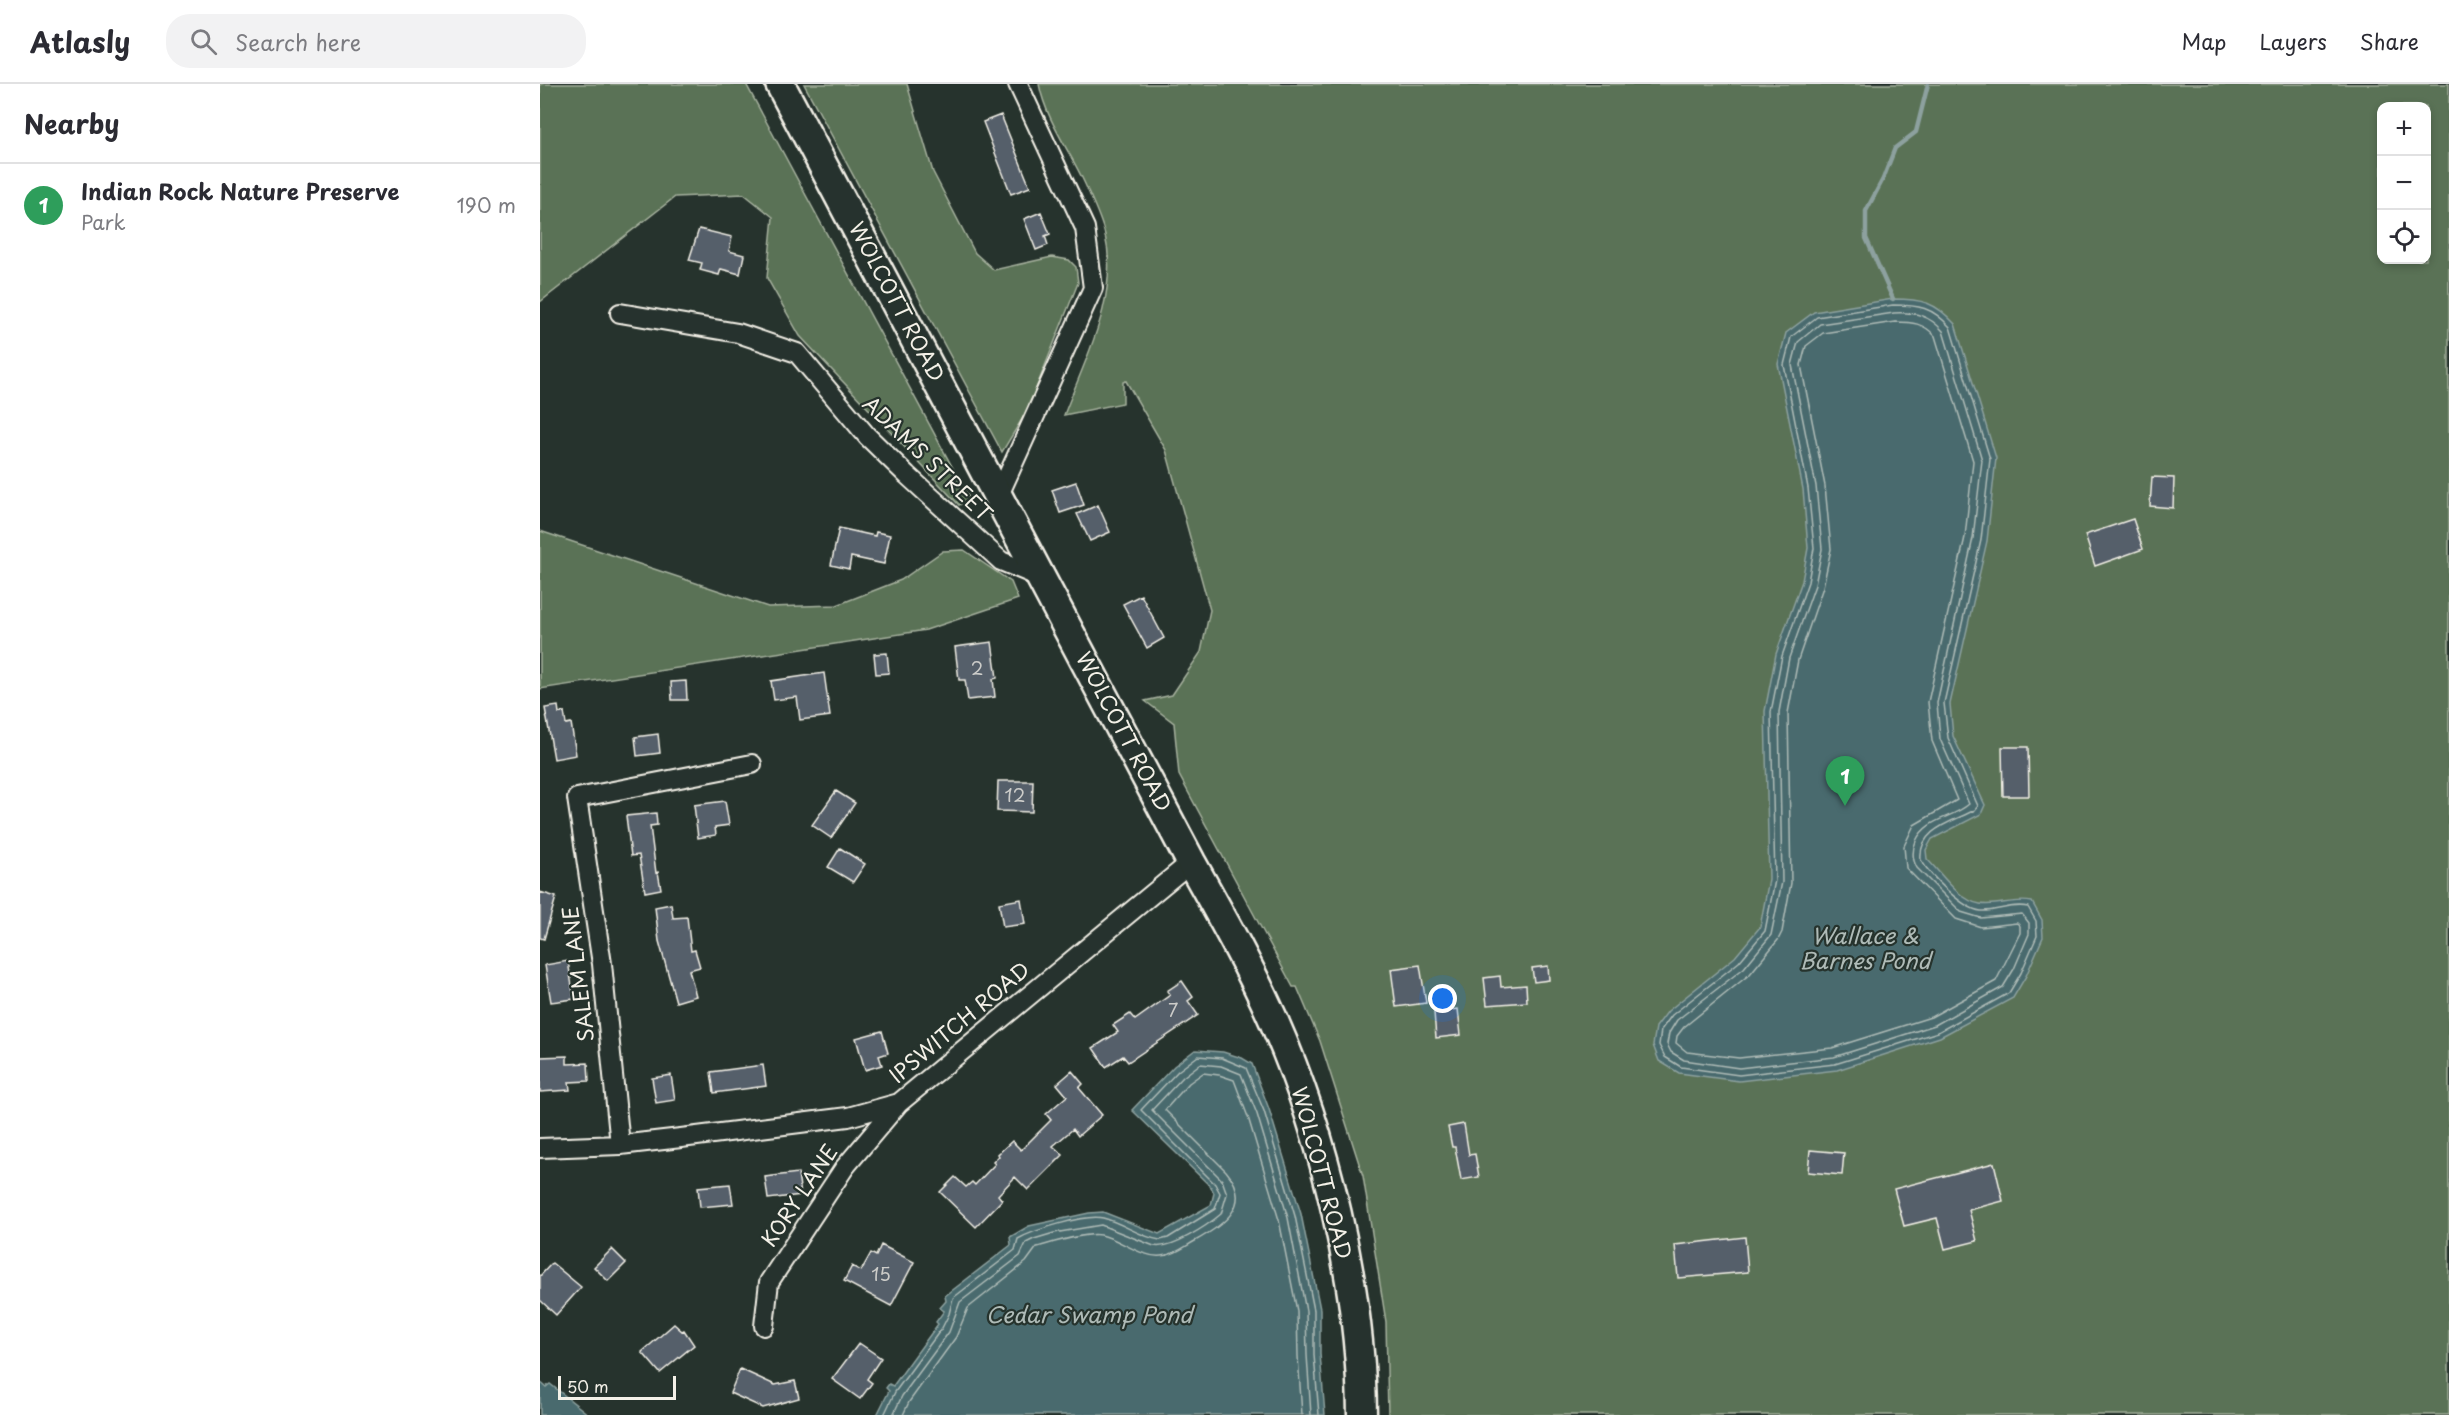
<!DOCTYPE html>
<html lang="en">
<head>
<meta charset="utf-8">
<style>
	body { margin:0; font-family:"Playpen Sans",sans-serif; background:#f2f2f3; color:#2b2b33 }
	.controls { position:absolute; right:18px; top:18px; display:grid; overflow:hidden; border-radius:12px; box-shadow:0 3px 9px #0003 }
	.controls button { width:54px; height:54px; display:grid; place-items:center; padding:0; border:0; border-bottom:2px solid #e1e1e2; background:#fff; color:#2b2b33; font:30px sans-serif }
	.scale { position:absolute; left:18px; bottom:15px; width:118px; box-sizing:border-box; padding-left:6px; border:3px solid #f4f1e8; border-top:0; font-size:16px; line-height:21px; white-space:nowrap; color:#f4f1e8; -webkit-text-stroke:4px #26332d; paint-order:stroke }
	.you { position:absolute; left:903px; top:915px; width:21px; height:21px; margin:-15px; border:4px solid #fff; border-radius:50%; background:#1a73e8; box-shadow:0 0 0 9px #1a73e833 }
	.badge { display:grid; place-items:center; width:39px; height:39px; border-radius:50%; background:#111827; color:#fff; font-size:20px; font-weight:700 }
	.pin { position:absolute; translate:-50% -50px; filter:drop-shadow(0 2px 3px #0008) }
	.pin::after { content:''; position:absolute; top:32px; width:21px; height:18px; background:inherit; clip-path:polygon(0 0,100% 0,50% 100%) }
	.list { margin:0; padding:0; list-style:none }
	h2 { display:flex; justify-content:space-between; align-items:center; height:78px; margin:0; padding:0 24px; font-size:26px }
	h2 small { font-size:20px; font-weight:400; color:#7c7c81 }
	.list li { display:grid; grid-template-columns:39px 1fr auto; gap:18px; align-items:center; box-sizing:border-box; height:84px; padding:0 24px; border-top:2px solid #e1e1e2 }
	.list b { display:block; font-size:22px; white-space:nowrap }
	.list p { margin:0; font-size:20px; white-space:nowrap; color:#7c7c81 }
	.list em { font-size:20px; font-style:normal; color:#7c7c81 }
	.icon { flex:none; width:33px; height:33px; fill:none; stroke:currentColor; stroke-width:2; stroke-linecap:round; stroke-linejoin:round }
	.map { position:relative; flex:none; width:1909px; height:1331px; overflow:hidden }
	header { display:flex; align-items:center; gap:36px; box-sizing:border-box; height:84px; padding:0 30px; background:#fff; border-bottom:2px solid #e1e1e2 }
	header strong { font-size:28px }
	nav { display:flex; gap:33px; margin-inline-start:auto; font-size:21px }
	.search { width:420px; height:54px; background:#f2f2f3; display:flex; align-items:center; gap:15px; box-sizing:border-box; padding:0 21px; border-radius:24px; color:#7c7c81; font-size:22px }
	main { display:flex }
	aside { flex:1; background:#fff }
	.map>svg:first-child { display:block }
</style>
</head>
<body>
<header>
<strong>Atlasly</strong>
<div class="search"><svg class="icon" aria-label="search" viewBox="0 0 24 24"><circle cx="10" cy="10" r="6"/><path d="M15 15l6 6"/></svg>Search here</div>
<nav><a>Map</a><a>Layers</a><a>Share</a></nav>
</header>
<main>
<aside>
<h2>Nearby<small></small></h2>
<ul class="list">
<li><span class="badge" style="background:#2e9e5b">1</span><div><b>Indian Rock Nature Preserve</b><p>Park</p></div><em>190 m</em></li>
</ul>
</aside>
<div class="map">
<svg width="1909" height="1331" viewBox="0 0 1909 1331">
	<rect width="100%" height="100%" fill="#26332d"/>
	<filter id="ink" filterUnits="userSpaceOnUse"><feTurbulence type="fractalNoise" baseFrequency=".0167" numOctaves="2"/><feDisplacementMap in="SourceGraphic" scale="12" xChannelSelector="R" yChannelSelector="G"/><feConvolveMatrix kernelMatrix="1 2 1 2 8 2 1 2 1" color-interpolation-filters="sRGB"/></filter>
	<g filter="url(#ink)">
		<path fill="#5a7256" stroke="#a7b29f" stroke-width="1.5" fill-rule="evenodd" d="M0,0H206L430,416L419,421L260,252L227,194L233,133L204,110L135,113L0,218Z
			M264,0H367L393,88L435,169L454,186L512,173L529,176L536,183L538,199L487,327L462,368Z
			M499,0H1909V1331H848L846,1238L823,1092L780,957L757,903H753L639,691L634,639L605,617L632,611L661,568L670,526L626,366L586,297L583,298V319L524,331C545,275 580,213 565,151C561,134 552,116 545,100C530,67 506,36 499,0ZM1842,22H1886V176H1842Z
			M0,447L228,523L297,521L361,496L403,467L424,466L471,498L478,515L386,546L0,605Z"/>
		<path fill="#486b6e" stroke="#8da19f" stroke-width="1.5" d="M1353,215C1382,215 1395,218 1415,240L1456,374L1447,457L1410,620L1413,652L1445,721L1441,730L1392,755L1386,766L1387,775C1401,789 1419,817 1440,820C1457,823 1474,814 1492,818L1502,836L1503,853L1486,892L1473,914L1400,953L1297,986L1199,997L1139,989L1119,977L1113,961L1116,943L1128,927L1195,873L1220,843L1229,795L1225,627L1236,570L1262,497L1268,464L1263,405L1238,280L1246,249L1274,228Z
			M655,966L683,968L702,974L712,980L729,1025L761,1130L780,1225V1270L785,1331H337L349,1307L346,1304L349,1300L353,1302L398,1240L396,1238L404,1227L400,1224L406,1217L405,1212L471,1161L470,1153L489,1142L549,1129L563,1128L619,1150L671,1121L674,1109L671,1103L592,1026L634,982Z
			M0,1298L6,1303L10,1300L49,1331H0Z"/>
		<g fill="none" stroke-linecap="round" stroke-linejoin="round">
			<path stroke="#afbbb7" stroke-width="1.5" d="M1353,221C1379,221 1392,223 1410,243L1450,375L1441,456L1404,619L1408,654L1438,722L1435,726C1412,738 1378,745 1381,776C1390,791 1422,825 1441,827C1457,828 1472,819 1488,823L1496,837L1497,852L1481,889L1469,909L1398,948L1295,980L1199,991L1141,983L1125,973L1119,961L1121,946L1132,931L1199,878L1225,847L1235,796L1231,628L1242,572L1268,498L1274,464L1268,404L1244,281L1251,253L1277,233Z
				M1354,229C1375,228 1389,231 1403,247L1442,376L1433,454L1397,619L1400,655L1429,720C1412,735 1386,734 1376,757C1372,766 1372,775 1377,784L1421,828L1441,834L1482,830L1489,839V850L1474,885L1463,903L1395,941L1294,973L1199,984L1144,976L1131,968L1127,960L1129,949L1137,936L1204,884L1231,851L1242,798L1239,628L1249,574L1275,501L1282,465L1276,402L1252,281L1258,258L1280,240Z
				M1355,238C1372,238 1384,239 1395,252L1433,377L1425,453L1388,618L1392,657L1417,716L1374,741L1364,762L1366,784L1416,835L1441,843L1477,839L1480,842V849L1456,897L1391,933L1292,964L1199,974L1147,968L1136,959L1137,952L1144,943L1210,890L1238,856L1242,848L1251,799L1248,629L1258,576L1283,503L1291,465L1285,402L1261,281L1266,262L1283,249Z
				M344,1331L355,1308L402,1244L409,1230L413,1214L475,1166L478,1155C494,1146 545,1130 563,1134C583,1139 600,1153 620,1156L628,1154L675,1125L680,1109L675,1100L601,1026L638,987L658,972L682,974L706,984L724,1027L755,1132L774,1226V1271L779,1331
				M353,1331L362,1312L409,1248L420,1218L480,1172L486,1159L494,1155L514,1149L561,1141L614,1162C631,1166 668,1141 681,1130L687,1110L682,1096L612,1026L643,993L660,980L681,982L701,990L717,1030L748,1134L766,1227L767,1271L771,1331
				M363,1331L369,1318L416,1253L428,1224L486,1178L497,1163C512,1159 546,1148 561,1151C580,1155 601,1174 621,1172C634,1171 644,1163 655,1157C682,1142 715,1121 686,1087L625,1026L649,999L663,989L679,991L694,996L708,1033L739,1136L757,1227L758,1272L762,1331"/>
			<path stroke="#8da19f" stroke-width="4.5" d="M1353,215L1326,154V127L1343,95L1355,64L1376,48L1388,0"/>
		</g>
		<path fill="#545e6b" stroke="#f4f1e8" stroke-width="1.5" d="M461,31L490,103L471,110L443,38Z
			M501,128L510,150L505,152L508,161L496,166L484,135Z
			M159,145L192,153L189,167L204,171L200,190L181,185L179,191L160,186L162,179L149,176Z
			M1612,393L1634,394L1633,424L1610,422Z
			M536,398L544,421L520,429L512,406Z
			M558,421L570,448L550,457L537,430Z
			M1593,435L1603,465L1555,482L1545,451Z
			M299,444L335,452L336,448L350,451L344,480L311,473L309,485L291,481Z
			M601,511L624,554L607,564L583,520Z
			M452,558L457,594L453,595L455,613L428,616L425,596H419L415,563Z
			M347,569L349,589L336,590L334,570Z
			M284,589L290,632L260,636L257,613L234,616L231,597Z
			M146,597L147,616H132L131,598Z
			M18,622L19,629L24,628L26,640L31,639L36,671L14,675L5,624Z
			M118,650L120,669L97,672L95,653Z
			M1462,663H1488L1489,712H1463Z
			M458,697H493L492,728L457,727Z
			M296,707L315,719L291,754L272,741Z
			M185,717L189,741L175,743L176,751L158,754L154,721Z
			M116,729L117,741L110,742L116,789L118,788L121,805L105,808L99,771L91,772L86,732Z
			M300,764L325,780L313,798L288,783Z
			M0,808L16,813L4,855L0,854Z
			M481,815L485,840L463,843L459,819Z
			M131,820L133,834L147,833L151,867L155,866L160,883L149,886L156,912L136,918L119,857L115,823Z
			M28,877L34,915L11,918L5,881Z
			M880,881L886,919L856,923L851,885Z
			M1008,882L1009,896L994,898L992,884Z
			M960,892L961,903L986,901L987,918L947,921L944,894Z
			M642,897L653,913L648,917L658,931L588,978L583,972L566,983L553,964L578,948L573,941L590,930L595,936L630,911L627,907Z
			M918,925L921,951L896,954L894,928Z
			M342,947L348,969L339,972L342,981L325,986L316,954Z
			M27,972V980L48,979L49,997L29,998L30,1006L0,1008V973Z
			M223,981L226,1002L174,1009L171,988Z
			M532,987L543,1000L539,1004L562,1031L538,1052L533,1045L513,1062L523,1071L488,1106L475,1093L458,1111L462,1116L436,1143L400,1108L415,1093L426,1103L432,1098L435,1101L455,1080L453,1078L459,1072L458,1070L472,1057L481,1066L511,1036L506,1030L527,1012L517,1000Z
			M131,991L135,1016L116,1019L112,994Z
			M924,1040L929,1071L935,1070L939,1093L921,1096L915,1063H912L908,1043Z
			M1270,1066L1304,1069L1302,1091L1268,1088Z
			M1454,1079L1463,1117L1429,1126L1437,1157L1405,1165L1397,1134L1364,1142L1354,1105Z
			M258,1089L261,1111L228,1115L225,1093Z
			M190,1100L193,1120L160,1123L158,1103Z
			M1205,1153L1208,1188L1138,1194L1135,1161Z
			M341,1161L374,1178L351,1222L304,1197L312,1182L321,1187L331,1169L336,1172Z
			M72,1165L86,1179L68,1197L54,1183Z
			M12,1179L41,1203L16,1231L0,1216V1192Z
			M134,1240L142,1247L144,1246L154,1261L120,1289L102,1268Z
			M319,1259L341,1274L327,1295L332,1299L320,1315L292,1295Z
			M200,1285L235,1301L255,1297L259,1314L223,1324L190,1309Z"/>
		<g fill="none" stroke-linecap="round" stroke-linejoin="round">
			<g stroke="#f4f1e8" stroke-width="22">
				<path id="street" d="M80,229L198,249L257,269L327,352L367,391L461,477L502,494
					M459,411L553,204L545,144L478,0
					M80,1061L62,880L37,714L212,680
					M0,1064L80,1061L141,1054L308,1033L359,1019L651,778
					M224,1242L229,1198L305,1083L359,1019"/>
			</g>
			<g stroke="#f4f1e8" stroke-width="33">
				<path id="primary" d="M240,0L651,778C680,830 709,881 733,935C785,1052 821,1203 822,1331"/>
			</g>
			<use href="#street" stroke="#26332d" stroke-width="18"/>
			<use href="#primary" stroke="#26332d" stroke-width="28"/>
		</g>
	</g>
	<g text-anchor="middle" stroke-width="4.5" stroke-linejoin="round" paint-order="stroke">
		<g font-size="18" fill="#ccccc9">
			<text x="437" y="591">2</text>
			<text x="475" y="718">12</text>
			<text x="633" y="933">7</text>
			<text x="341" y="1197">15</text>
		</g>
		<g font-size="21" fill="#f4f1e8" stroke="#26332d">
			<text transform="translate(356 218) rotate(62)" y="7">WOLCOTT ROAD</text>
			<text transform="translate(387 375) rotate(44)" y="7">ADAMS STREET</text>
			<text transform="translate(583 648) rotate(62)" y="7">WOLCOTT ROAD</text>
			<text transform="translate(39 890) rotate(-97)" y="7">SALEM LANE</text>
			<text transform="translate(420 939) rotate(-40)" y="7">IPSWITCH ROAD</text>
			<text transform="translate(781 1089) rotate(75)" y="7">WOLCOTT ROAD</text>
			<text transform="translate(260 1112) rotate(-56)" y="7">KORY LANE</text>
		</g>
		<g font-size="22" font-style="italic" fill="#afbbb7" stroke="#26332d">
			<text x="1325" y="860">Wallace &amp;<tspan x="1325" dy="25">Barnes Pond</tspan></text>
			<text x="549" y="1239">Cedar Swamp Pond</text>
		</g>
	</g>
</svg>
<div class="controls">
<button>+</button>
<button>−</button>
<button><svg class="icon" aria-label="locate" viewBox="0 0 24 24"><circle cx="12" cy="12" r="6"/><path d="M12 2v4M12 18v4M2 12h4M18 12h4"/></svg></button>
</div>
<div class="scale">50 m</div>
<div class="you"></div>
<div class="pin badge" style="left:1305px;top:722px;background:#2e9e5b">1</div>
</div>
</main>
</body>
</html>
